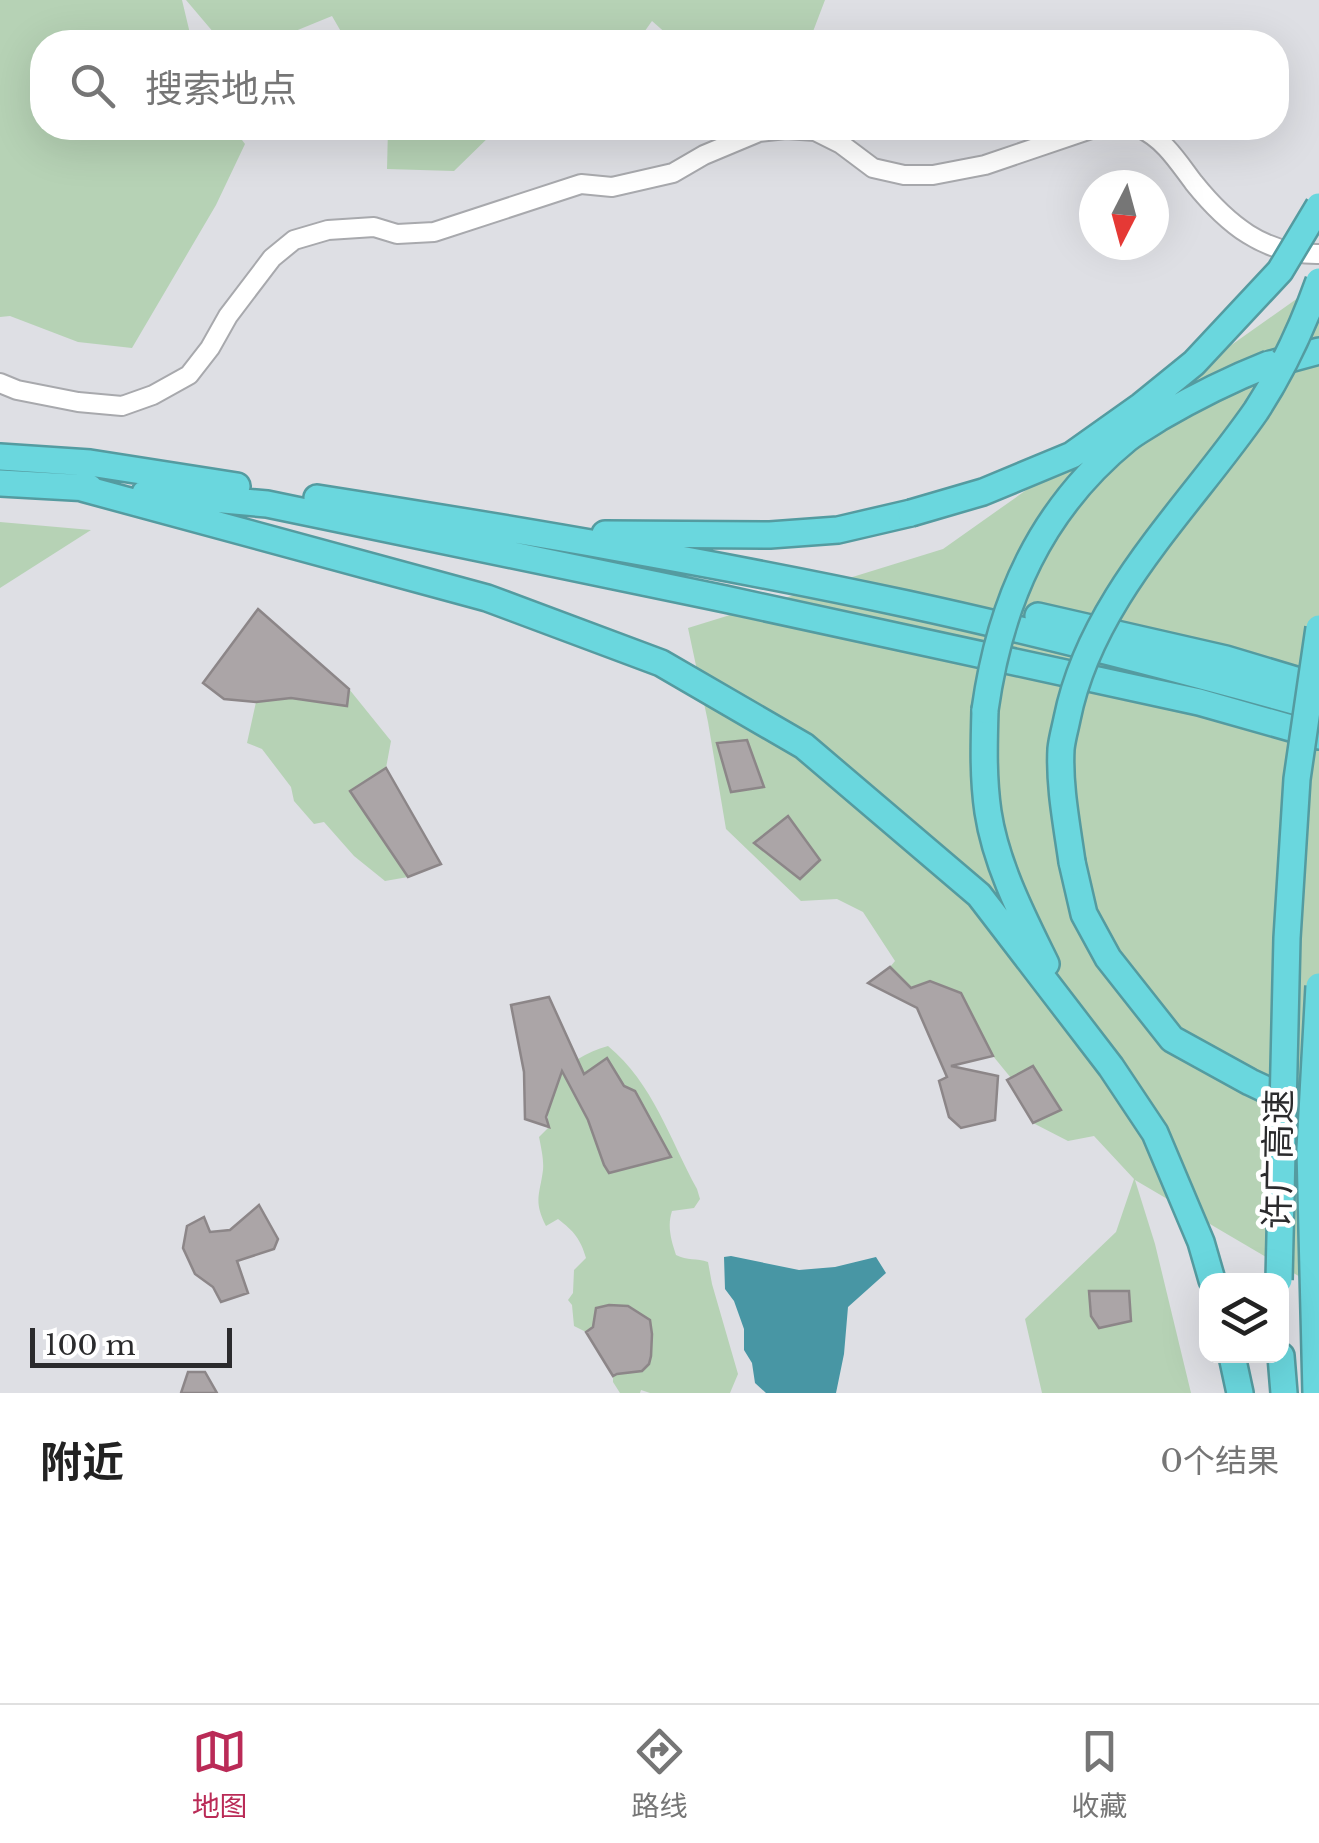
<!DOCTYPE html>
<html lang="zh">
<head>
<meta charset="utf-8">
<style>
	body { margin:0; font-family:"Libre Baskerville","Noto Sans SC",serif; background:#f6f6f6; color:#222 }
	.controls { position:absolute; right:30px; bottom:30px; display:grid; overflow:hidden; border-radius:20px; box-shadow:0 10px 40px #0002 }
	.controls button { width:90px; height:90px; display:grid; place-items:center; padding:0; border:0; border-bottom:2px solid #e0e0e0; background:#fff; color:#222; font:50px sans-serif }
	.compass { position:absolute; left:1079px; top:170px; width:90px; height:90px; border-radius:50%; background:#fff; box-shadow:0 10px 40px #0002; rotate:186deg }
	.scale { position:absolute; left:30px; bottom:25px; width:202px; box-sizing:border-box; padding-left:10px; border:5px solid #2b2b2d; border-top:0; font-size:28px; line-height:35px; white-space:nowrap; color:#2b2b2d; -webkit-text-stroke:8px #fff; paint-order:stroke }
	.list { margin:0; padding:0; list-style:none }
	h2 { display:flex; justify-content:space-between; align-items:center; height:130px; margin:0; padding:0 40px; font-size:42px }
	h2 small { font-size:32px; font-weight:400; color:#767676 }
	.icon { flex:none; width:55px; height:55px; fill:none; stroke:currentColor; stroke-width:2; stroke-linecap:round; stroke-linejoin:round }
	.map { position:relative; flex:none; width:1319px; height:1393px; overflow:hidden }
	.search { position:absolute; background:#fff; box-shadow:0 10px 40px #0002; left:30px; right:30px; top:30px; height:110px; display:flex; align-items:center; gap:25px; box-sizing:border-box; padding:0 35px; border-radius:40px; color:#767676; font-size:38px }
	.sheet { height:310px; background:#fff }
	nav { display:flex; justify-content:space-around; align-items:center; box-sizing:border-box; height:140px; border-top:2px solid #e0e0e0; background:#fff; font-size:28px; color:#767676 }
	nav a { display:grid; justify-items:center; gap:5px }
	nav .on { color:#ba2b57 }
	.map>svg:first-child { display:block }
</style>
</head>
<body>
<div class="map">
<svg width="1319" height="1393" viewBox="0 0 1319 1393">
	<rect width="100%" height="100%" fill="#dedfe4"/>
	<path fill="#b6d2b5" d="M0,0H182L192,42H42V128H233L245,144L216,205L132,348L78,342L10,316L0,317Z
		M186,0H825L809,42H676L652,21L637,42H586L555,30L513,38L510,42H347L332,16L288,34L214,33Z
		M388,128H495V131L454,171L387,169Z
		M1319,283V1288L1135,1180L1155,1244L1191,1393H1042L1025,1319L1116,1232L1134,1179L1094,1136L1068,1141L1033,1123L1060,1110L1030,1068L1011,1078L993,1056L960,992L930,981L911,988L890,967L895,961L863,912L837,899L801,901L726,829L708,722L688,628L943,549Z
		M0,522L91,530L0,588Z
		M349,689L391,741L386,768L350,791L408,877L385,881L354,856L324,822L314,824L294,801L291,787L262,749L247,743L256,702L291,698L346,706Z
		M608,1046C653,1083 670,1140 697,1189L700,1199L694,1208L672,1211C667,1226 671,1240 676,1255C687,1261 697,1258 708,1262L712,1284L738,1374L730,1393H650L641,1390L640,1393H620L613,1382V1376C626,1368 637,1376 649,1364L652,1334L650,1321L628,1306L597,1308L593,1327L586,1332L574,1326L572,1305L568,1300L573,1293L574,1270L586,1258C581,1240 574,1231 558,1219L546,1226C533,1201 540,1194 543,1170C544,1160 541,1147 539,1137L549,1127C544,1114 555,1095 557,1080H552C569,1063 586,1052 608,1046Z"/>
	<path fill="#4896a4" d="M731,1256L799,1270L835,1267L876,1257L886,1273L848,1307L844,1354L836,1393H766L755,1383L752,1363L744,1350V1329L734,1301L725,1289L724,1257Z"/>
	<path fill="#aba5a7" stroke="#8c8688" stroke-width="2.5" d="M258,609L349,689L347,706L291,698L256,702L224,699L203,683Z
		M747,740L764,787L731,792L717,743Z
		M386,768L441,864L408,877L350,791Z
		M788,816L820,860L800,879L754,843Z
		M890,967L911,988L930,981L961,993L993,1056L951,1066L998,1076L995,1120L961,1128L949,1117L939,1081L947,1077L917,1008L868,983Z
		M549,997L584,1074L607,1058L624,1086L635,1091L671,1157L609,1173L604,1165L588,1120L562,1071L546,1117L549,1127L525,1119L524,1072L511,1005Z
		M1033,1066L1061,1110L1033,1123L1007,1080Z
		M259,1205L278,1239L274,1249L237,1261L248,1293L221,1302L213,1287L195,1274L183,1248L187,1226L204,1217L210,1232L230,1230Z
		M1089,1291H1129L1131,1321L1099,1328L1091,1316Z
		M609,1305L628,1306L650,1320L652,1334L651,1356L649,1364L642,1371L617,1374L613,1376L586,1332L593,1327L596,1308Z
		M188,1372H205L217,1393H181Z"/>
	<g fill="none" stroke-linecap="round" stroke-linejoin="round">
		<g stroke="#a8a9ad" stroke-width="22">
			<path id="minor" d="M1140,128C1165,140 1178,162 1194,183C1227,224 1264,255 1319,254
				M0,383L17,390L78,402L122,406L153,395L189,375L210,348L228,316L272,258L294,240L328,230L374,227L397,234L434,232L581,184L612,187L673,173L704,155L759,132L786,129L815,131L841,144L873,168L904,175H933L985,165L1094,128"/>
		</g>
		<g stroke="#549ba0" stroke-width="30">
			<path id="highway" d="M1271,364L1319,351
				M0,457L90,463L237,486
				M0,483L90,488
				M78,487L487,598L661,663L804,746L979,895L1111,1067L1155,1133L1201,1242L1212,1280
				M145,493L267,504L725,599L1199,702L1319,736
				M317,498C514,529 711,562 907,604C1045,634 1183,670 1319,708
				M605,534L770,535L838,530L911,513
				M1038,616L1226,659L1319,687
				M985,710C984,744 983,778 988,812C996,865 1023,917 1046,964
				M1072,862L1084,914L1108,958L1172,1039L1250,1082L1290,1101L1319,1110
				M1232,1356L1240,1393
				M1281,1356L1284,1393"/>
		</g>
		<use href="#minor" stroke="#fff" stroke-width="18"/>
		<use href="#highway" stroke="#6ad7de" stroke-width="25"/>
		<g stroke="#549ba0" stroke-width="30" stroke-linecap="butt">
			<path id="highway-bridge" d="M911,513L983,492L1072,455L1141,406L1194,363L1280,271L1319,206
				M985,710C1000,602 1040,510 1127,439C1137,431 1149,425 1159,418C1195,397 1231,379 1269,364
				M1072,862C1067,826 1059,786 1061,749C1062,739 1065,729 1067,719C1091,598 1188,509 1256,411C1282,371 1303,326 1319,281
				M1279,1280L1287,938L1297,779L1319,628
				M1316,1393L1310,1149L1319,986"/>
		</g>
		<use href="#highway-bridge" stroke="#6ad7de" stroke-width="25"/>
	</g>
	<g text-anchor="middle" stroke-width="9" stroke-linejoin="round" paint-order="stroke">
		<g font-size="35" fill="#2b2b2d" stroke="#fff">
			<text transform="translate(1278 1159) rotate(-89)" y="12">许广高速</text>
		</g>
	</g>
</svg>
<div class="controls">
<button><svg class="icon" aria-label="layers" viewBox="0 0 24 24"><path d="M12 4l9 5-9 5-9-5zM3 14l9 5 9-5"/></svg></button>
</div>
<svg class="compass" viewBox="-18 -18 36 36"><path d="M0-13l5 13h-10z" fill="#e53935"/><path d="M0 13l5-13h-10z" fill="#767676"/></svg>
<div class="scale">100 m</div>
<div class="search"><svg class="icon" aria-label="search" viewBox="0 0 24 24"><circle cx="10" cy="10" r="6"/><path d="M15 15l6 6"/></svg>搜索地点</div>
</div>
<section class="sheet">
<h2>附近<small>0个结果</small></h2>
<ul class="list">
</ul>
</section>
<nav>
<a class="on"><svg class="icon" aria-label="map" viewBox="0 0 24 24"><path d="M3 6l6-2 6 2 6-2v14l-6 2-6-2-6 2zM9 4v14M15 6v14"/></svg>地图</a>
<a><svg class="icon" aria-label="directions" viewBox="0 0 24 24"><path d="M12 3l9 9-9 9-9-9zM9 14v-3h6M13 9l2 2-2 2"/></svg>路线</a>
<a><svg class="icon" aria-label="saved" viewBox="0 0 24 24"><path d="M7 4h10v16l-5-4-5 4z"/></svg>收藏</a>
</nav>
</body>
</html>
